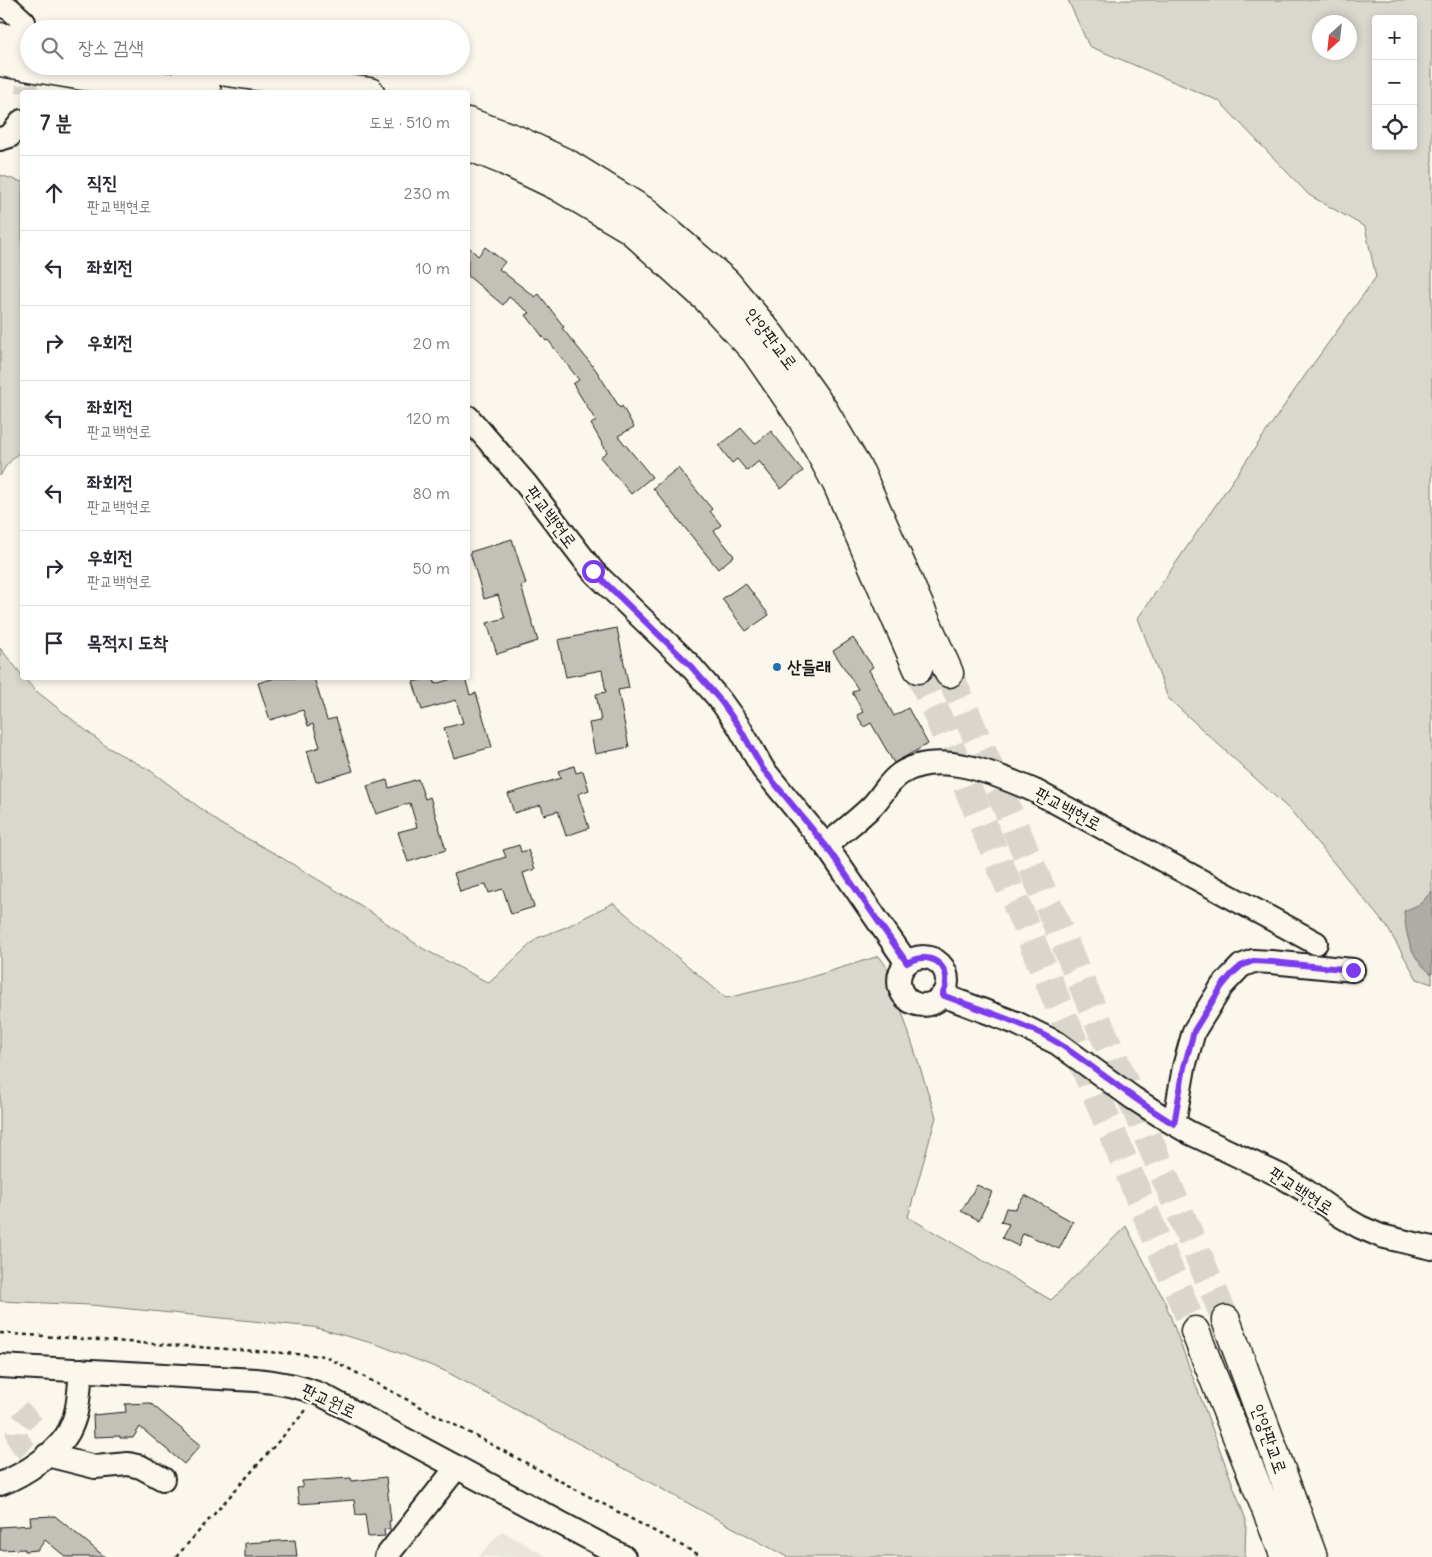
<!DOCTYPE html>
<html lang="ko">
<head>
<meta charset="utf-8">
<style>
	body { margin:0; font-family:Delius,"Poor Story",sans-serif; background:#f7f7f7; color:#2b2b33 }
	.controls { position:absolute; right:15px; top:15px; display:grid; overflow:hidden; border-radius:5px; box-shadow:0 2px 8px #0003 }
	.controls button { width:45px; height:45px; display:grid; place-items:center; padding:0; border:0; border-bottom:1px solid #e1e1e2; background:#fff; color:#2b2b33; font:25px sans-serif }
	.compass { position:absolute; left:1312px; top:15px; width:45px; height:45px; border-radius:50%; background:#fff; box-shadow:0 2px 8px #0003; rotate:207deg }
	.stop { position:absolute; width:15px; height:15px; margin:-11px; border:4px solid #7c3aed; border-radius:50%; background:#fff }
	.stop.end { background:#7c3aed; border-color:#fff; box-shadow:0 1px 5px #0008 }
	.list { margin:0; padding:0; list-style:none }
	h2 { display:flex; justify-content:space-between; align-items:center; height:65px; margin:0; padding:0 20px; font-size:21px }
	h2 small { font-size:16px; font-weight:400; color:#7c7c81 }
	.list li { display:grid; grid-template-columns:32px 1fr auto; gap:15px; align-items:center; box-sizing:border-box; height:75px; padding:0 20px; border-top:1px solid #e1e1e2 }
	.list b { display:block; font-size:19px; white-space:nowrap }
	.list p { margin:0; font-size:16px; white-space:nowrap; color:#7c7c81 }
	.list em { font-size:16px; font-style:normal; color:#7c7c81 }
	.icon { flex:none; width:28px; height:28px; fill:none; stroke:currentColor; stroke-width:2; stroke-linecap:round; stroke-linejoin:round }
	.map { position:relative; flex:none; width:1432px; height:1557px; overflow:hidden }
	.search { position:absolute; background:#fff; box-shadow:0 2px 8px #0003; left:20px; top:20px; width:450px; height:55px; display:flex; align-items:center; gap:12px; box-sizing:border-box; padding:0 18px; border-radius:28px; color:#7c7c81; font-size:19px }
	.panel { position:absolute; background:#fff; box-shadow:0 2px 8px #0003; left:20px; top:90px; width:450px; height:590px; border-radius:5px }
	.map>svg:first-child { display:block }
</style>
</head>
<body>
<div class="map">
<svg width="1432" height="1557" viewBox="0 0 1432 1557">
	<rect width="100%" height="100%" fill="#fbf7ec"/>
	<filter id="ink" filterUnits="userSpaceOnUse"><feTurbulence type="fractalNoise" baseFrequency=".02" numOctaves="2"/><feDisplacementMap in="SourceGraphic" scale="10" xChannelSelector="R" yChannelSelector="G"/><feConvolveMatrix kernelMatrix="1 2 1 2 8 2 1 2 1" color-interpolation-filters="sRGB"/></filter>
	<g filter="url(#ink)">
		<path fill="#eae6dc" d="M502,1531L548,1557H478Z"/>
		<path fill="#dad7ce" stroke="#7b7a75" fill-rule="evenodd" d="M1068,0H1432V984L1417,979L1387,927L1291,811L1168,698L1138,618L1308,371L1376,277L1365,227L1309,195L1219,101L1089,46ZM1376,19H1413V146H1376ZM1320,22H1350V52H1320Z
			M0,175L22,182V449L6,466L0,476Z
			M0,648L22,675V678H24L35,690L107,747L151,771L224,826L274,853L365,908L422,948L489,983L537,938L566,927L613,903L726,998L795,982L879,956L891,973L892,981L936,1117L908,1217L1051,1300L1126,1226L1165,1302L1246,1520L1245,1557H787L445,1371L379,1345L313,1327L90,1305L0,1301Z"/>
		<path fill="#afaca5" stroke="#74726e" d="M1432,891V974C1410,959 1406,935 1404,911L1420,904Z"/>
		<path fill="#c3c0b8" stroke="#1c1c1c" d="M468,246L478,256L485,247L505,262L499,269L535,297L539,294L564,327L562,328L596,370L620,408L622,406L634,427L618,436L652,477L631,494L600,457L607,452L591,424L596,421L573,384L579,380L548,340L546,341L526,315L530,313L509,297L503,305L468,276Z
			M741,428L755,444L771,431L803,471L781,489L759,461L747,471L737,459L732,463L719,446Z
			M678,468L712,509L710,511L721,525L714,531L734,556L718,569L653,488Z
			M512,539L526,584L521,586L538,641L497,654L487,623L505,618L498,595L484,599L470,552Z
			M745,583L769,615L746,631L722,599Z
			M617,628L629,688L618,690L629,747L595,754L589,723L601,721L596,694L606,692L602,670L566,677L558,640Z
			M853,638L873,667L869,670L894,716L908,708L928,744L894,763L871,723L864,727L857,715L863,712L852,692L858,689L833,651Z
			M275,678H314L327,720L336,718L353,771L316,782L307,751L320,747L313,724L308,726L303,710L270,720L258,683Z
			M428,678H433L435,684L455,678H465L470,695L476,693L492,747L454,758L444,728L463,723L456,700L422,710L413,682Z
			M574,766L576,773L583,771L589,790L578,794L589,828L566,836L558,811L544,815L541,805L514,813L508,794L561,778L558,771Z
			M418,779L425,799L430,797L446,850L408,862L398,832L417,827L410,803L376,814L367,786L387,780L389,788Z
			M519,845L521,852L528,850L535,869L523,873L534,907L511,914L503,889L489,893L486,884L460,892L454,873L506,857L503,850Z
			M977,1185L992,1192L979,1220L961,1211Z
			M1025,1195L1073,1222L1059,1249L1023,1233L1018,1246L1002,1238L1009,1224L1001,1222L1006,1208L1015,1209Z
			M150,1403L201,1445L184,1464L140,1427L133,1438H120V1436L94,1437L93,1415L126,1412L125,1404Z
			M386,1477L391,1521H389L390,1529L384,1530L385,1536L368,1537L365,1514L356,1515L354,1500L299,1504L297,1488L303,1487L302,1481L351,1478L352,1481Z
			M55,1516L105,1557H66L45,1540L38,1550L25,1551V1549L0,1550V1527L31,1525L30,1517Z
			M295,1540L297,1557H245V1543Z"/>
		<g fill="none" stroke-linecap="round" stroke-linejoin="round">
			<path stroke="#dad6cd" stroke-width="22" stroke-dasharray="22 11" stroke-linecap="butt" d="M25,51L27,92
				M27,1451C8,1432 18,1425 34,1410"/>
			<path stroke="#dad6cd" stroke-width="28" stroke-dasharray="28 14" stroke-linecap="butt" d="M918,669L1195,1331
				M949,673L1226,1320"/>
			<g stroke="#1c1c1c" stroke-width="26">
				<path id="minor" d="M0,5L10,9L24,22
					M0,139L10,136L22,121
					M468,417L526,484L593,571L688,663L720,700L738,725L763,769L826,846L907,963
					M826,846C841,832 858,820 872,806C882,796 888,782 900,774C938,748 998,775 1035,791L1316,943
					M899 981a24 24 0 1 1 48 0a24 24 0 1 1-48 0Z
					M942,995L1016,1023L1057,1043L1133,1098L1169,1121L1190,1133L1281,1176L1306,1191L1341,1216L1360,1227L1381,1236L1432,1248
					M1174,1124L1184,1067L1194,1031L1222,986L1241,966L1253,961L1271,962L1353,970
					M0,1366L256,1380C279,1382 300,1386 322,1395L624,1557
					M47,1455L95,1467L128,1464L141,1467L163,1479
					M0,1484C24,1475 61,1451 71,1427C79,1410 79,1389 81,1370
					M386,1557L457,1467"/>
			</g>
			<g stroke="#1c1c1c" stroke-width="31">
				<path id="major" d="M0,37L29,42
					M0,62L77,75L207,92
					M185,66L370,92
					M468,122L515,139L568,164L644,211L726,282L771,336L823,409L860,472L949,673
					M468,146L505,161L557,186L630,229L707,299L755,351L802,419L837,484L918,669
					M1226,1320L1313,1557
					M1195,1331L1285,1557"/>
			</g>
			<path stroke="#1c1c1c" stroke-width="2.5" stroke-dasharray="4 4" stroke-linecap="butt" d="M0,1333L325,1356L703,1557
				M176,1557L308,1408"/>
			<use href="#minor" stroke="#fbf7ec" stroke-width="22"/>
			<use href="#major" stroke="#fbf7ec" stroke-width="28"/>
		</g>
	</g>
	<g fill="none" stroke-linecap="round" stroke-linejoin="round" filter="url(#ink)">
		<path stroke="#7c3aed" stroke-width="6" d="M593,571L688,663L720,700L738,725L763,769L826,846L907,963C932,948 956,969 942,995C978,1009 1026,1023 1058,1043C1098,1069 1133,1100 1174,1124L1184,1067L1194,1031L1222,986L1232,974L1241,966L1253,961L1272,962L1353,970"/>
	</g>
	<circle fill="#1f6fb2" stroke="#fbf7ec" stroke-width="2" cx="777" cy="667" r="5"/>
	<g text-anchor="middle" stroke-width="4.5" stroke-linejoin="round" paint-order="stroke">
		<g font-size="18" fill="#1c1c1c" stroke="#fbf7ec">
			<text transform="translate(771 339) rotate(52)" y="6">안양판교로</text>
			<text transform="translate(551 517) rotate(53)" y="6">판교백현로</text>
			<text transform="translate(1068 809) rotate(28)" y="6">판교백현로</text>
			<text transform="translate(1301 1191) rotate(33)" y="6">판교백현로</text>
			<text transform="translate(329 1401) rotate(25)" y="6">판교원로</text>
			<text transform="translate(1269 1439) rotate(70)" y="6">안양판교로</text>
		</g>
		<g font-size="18" font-weight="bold" fill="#1c1c1c" stroke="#fbf7ec" text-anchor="start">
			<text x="787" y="673">산들래</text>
		</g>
	</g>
</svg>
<div class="controls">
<button>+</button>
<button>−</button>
<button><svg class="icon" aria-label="locate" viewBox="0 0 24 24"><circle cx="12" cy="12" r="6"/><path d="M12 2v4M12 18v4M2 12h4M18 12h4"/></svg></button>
</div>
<svg class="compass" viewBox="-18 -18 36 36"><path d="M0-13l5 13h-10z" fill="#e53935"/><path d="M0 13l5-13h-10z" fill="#7c7c81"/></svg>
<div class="stop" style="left:593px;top:571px"></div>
<div class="stop end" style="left:1353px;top:970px"></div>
<div class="search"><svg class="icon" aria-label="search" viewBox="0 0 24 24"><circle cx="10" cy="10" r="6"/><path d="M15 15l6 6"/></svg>장소 검색</div>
<section class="panel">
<h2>7 분<small>도보 · 510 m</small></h2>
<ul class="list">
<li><svg class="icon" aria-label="ahead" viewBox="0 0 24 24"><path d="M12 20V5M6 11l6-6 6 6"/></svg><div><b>직진</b><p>판교백현로</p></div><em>230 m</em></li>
<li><svg class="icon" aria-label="left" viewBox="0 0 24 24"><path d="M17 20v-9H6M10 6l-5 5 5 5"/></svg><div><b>좌회전</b></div><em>10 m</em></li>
<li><svg class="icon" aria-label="right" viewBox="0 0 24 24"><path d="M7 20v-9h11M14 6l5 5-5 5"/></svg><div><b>우회전</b></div><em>20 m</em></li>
<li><svg class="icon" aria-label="left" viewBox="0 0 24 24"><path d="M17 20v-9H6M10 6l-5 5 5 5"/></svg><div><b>좌회전</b><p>판교백현로</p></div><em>120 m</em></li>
<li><svg class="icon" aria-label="left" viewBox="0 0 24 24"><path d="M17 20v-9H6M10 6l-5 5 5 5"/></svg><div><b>좌회전</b><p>판교백현로</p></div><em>80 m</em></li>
<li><svg class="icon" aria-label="right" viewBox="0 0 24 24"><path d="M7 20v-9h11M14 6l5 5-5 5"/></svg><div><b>우회전</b><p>판교백현로</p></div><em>50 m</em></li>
<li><svg class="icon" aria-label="arrive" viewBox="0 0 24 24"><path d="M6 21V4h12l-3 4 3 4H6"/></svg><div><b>목적지 도착</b></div></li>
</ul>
</section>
</div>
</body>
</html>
